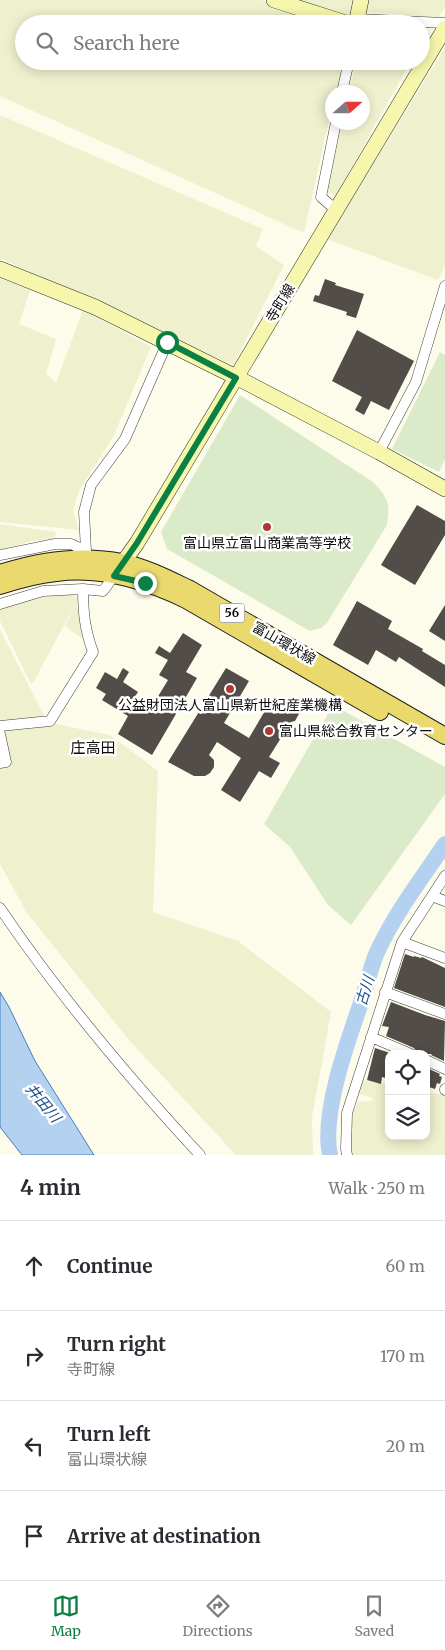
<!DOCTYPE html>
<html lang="en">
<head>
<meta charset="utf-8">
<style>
	body { margin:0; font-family:Merriweather,"Noto Sans JP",serif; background:#f2f2f3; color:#2b2b33 }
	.controls { position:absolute; right:15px; bottom:15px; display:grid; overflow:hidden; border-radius:10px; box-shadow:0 2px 12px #0003 }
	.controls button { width:45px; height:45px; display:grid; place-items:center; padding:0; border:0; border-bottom:1px solid #e1e1e2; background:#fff; color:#2b2b33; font:25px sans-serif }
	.compass { position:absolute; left:325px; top:85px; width:45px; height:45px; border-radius:50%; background:#fff; box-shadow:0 2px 12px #0003; rotate:69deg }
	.stop { position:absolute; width:15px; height:15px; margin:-11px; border:4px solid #0b8043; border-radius:50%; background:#fff }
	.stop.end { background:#0b8043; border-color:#fff; box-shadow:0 1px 5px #0008 }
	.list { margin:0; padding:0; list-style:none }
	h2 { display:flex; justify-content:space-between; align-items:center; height:65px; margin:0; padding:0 20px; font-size:21px }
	h2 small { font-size:16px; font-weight:400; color:#7c7c81 }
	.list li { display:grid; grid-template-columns:32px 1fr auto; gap:15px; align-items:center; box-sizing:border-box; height:90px; padding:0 20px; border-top:1px solid #e1e1e2 }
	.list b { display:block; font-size:19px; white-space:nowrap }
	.list p { margin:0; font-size:16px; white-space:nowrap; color:#7c7c81 }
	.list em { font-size:16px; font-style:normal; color:#7c7c81 }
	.icon { flex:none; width:28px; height:28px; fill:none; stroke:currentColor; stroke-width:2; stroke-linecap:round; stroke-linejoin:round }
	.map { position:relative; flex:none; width:445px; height:1155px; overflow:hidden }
	.search { position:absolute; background:#fff; box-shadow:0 2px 12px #0003; left:15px; right:15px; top:15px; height:55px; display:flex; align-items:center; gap:12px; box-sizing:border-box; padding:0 18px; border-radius:28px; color:#7c7c81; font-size:19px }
	.sheet { height:425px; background:#fff }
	nav { display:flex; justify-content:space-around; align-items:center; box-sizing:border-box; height:70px; border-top:1px solid #e1e1e2; background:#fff; font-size:14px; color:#7c7c81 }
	nav a { display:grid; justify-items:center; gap:2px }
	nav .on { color:#0b8043 }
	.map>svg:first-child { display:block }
</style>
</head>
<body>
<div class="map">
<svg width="445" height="1155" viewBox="0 0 445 1155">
	<rect width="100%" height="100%" fill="#fdfbea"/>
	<path fill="#eff0cd" d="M0,0H261L335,24H24V61H343L336,92H332V106L304,233L0,96Z
		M294,0H355L352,19Z
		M366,0H445V7L439,17L364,12Z
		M445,48V265L438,280L327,239Z
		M356,61H411L335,197L327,191L342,123L362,122V92H349Z
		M0,115L263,229L256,246L284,265L233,365L0,258Z
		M0,278L30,290L19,324L56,339L46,374L56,383L83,310L151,347L114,435L79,491L73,510L79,530L0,522Z
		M0,524L56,532L54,539L32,541L0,550Z
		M71,593L78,599L34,681L31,684L0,621V610L30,599Z
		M77,601V607L84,640L65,626Z
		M0,630L45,717L2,723L0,717Z
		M55,724L110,735L158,771L153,912L238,941L331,1012L312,1117L313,1155H236L129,1040L27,913L0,864V765L3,731Z
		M362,1080L389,1085V1136H426V1092L445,1095V1155H350L352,1131H349V1122L358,1102L372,1101L373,1098L359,1094Z"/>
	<path fill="#dbebc9" d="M440,352L445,355V459L439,472L392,449Z
		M240,395L373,482C389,499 390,503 387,525L327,623L321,628L310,631L167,549L161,532Z
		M333,705L445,767V794L351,925L328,905L290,847L264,824Z"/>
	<path fill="#b4d2ef" stroke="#437fbe" d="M0,992L9,1007L35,1061L94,1155H22L0,1127Z"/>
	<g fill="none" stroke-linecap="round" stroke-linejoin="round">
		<path stroke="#b4d2ef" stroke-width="16" d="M330,1155C321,1114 348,1040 362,1000C367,984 371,965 378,950C396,912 422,878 445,844"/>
	</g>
	<path fill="#524d48" d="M325,279L336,283L335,285L364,294L356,318L346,315L347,312L313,301L315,295L319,296Z
		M357,330L414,361L389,410L371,401L364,415L355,410L362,397L332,381Z
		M417,505L445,521V535L415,585L381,565Z
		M357,601L392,621L388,629L423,649L422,651L445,665V687L399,657L396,662L376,650L368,665L333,645Z
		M445,605V641L429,631Z
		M183,633L202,645L186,672L197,678L152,755L118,734L128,716L102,700L106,694L96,688L105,672L117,679L123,668L129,672L123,682L138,692L134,698L151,708L168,680L159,675L168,660L155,653L159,646L170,653Z
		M226,668L249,681L224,723L249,738L266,709L274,714L278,708L284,711L288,705L300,712L295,721L291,722L269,757L280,763L271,778L259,771L240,802L221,790L241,758L217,742L209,755L214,760V767L210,773L205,776H194L168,762Z
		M405,954L414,957V956L421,958L422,957L445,968V1007L394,988Z
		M391,1002L425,1015L445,1021L444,1061L431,1055L432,1054H418L414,1048L386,1036L389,1027L382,1026Z
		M375,1048L393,1054H389V1079L382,1077L381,1084L367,1080Z
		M427,1068L440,1074L439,1076L442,1077L440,1084L437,1083L435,1089L426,1086Z"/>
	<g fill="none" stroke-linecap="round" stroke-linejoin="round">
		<g stroke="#3e3e3e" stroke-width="11">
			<path id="street" d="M357,19L445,23
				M342,92L349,61
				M336,122L321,197L336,210
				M379,452L416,382L445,286
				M0,555L55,544H71L86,551L84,512L91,485L125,439L167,343
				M0,604L43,591L83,589L103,591L114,576
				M0,726L50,721L93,652C85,630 83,613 83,589
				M0,734L6,762L0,763
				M432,896L445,901
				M0,908C58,994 129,1078 200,1155
				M402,942L445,958
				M385,992L445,1014
				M371,1037L411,1054
				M426,1060L445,1069
				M445,1089V1090
				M347,1155L346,1149L347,1113L402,942L445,876"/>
		</g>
		<g stroke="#2d2d2d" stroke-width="16">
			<path id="secondary" d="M274,0L349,24
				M356,24L361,0
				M0,269L95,307L236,377L379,452L445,489
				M117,571L137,543L445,28"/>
		</g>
		<g stroke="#1c1c1c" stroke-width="18">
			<path id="primary" d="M0,573C40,560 81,554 122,562C146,567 169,579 190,589L445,736
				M0,586C18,580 37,575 56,573C100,567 147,581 186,600L380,712"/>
		</g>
		<use href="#street" stroke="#fff" stroke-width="10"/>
		<use href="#secondary" stroke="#f6f7ac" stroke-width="15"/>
		<use href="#primary" stroke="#eada6d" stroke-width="16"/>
	</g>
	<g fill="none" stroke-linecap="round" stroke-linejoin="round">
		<path stroke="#0b8043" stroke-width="6" d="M145,583L114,576L137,543L236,378L167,342"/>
	</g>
	<g fill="#ac3a32" stroke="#fff" stroke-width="2">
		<circle cx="267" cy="527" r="5"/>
		<circle cx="230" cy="689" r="5"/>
		<circle cx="269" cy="731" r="5"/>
	</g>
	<g text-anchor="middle" stroke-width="5" stroke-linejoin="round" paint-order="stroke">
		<rect fill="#fff" stroke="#545454" stroke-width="1" x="219.5" y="603.5" width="25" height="19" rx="4"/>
		<g font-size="12" font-weight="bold" fill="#0b0b0b">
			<text x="232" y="617">56</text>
		</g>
		<g font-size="14" fill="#0b0b0b" stroke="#fff">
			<text transform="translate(280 303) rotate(-59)" y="5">寺町線</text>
			<text transform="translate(284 643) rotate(30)" y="5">富山環状線</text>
		</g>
		<g font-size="14" fill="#0b0b0b" stroke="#fff">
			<text x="267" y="548">富山県立富山商業高等学校</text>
			<text x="230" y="710">公益財団法人富山県新世紀産業機構</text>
			<text x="279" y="736" text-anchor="start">富山県総合教育センター</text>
		</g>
		<g font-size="15" fill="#0b0b0b" stroke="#fff">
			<text x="93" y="753">庄高田</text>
		</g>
		<g font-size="15" font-style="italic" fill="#22528e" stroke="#fff">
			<text transform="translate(365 991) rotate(-73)" y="5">古川</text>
			<text transform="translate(43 1103) rotate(50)" y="5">井田川</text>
		</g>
	</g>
</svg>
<div class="controls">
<button><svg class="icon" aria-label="locate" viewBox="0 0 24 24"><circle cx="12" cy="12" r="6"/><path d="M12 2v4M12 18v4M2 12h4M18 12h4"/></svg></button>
<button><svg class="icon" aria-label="layers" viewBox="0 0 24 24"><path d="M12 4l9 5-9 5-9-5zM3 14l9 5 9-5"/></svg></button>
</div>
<svg class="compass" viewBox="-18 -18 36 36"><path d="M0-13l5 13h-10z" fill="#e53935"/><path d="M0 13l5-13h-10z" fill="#7c7c81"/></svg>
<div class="stop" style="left:167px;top:342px"></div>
<div class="stop end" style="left:145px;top:583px"></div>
<div class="search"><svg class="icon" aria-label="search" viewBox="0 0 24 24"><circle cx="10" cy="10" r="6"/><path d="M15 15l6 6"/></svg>Search here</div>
</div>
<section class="sheet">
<h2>4 min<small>Walk · 250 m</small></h2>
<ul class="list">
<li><svg class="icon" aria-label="ahead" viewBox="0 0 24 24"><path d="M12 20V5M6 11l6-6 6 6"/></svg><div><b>Continue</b></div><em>60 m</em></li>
<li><svg class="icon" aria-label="right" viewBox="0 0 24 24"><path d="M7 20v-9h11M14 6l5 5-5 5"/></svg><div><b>Turn right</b><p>寺町線</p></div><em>170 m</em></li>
<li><svg class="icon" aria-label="left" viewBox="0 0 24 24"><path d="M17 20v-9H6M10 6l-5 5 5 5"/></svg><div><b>Turn left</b><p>富山環状線</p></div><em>20 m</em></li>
<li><svg class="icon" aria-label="arrive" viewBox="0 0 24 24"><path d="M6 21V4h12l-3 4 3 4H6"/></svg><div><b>Arrive at destination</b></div></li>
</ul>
</section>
<nav>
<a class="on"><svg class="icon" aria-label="map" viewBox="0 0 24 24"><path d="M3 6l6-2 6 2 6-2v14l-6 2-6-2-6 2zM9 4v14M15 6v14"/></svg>Map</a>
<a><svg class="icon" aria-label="directions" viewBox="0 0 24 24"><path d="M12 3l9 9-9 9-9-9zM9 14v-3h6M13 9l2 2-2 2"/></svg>Directions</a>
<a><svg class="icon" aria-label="saved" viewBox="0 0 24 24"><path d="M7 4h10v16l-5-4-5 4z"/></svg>Saved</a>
</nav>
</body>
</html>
